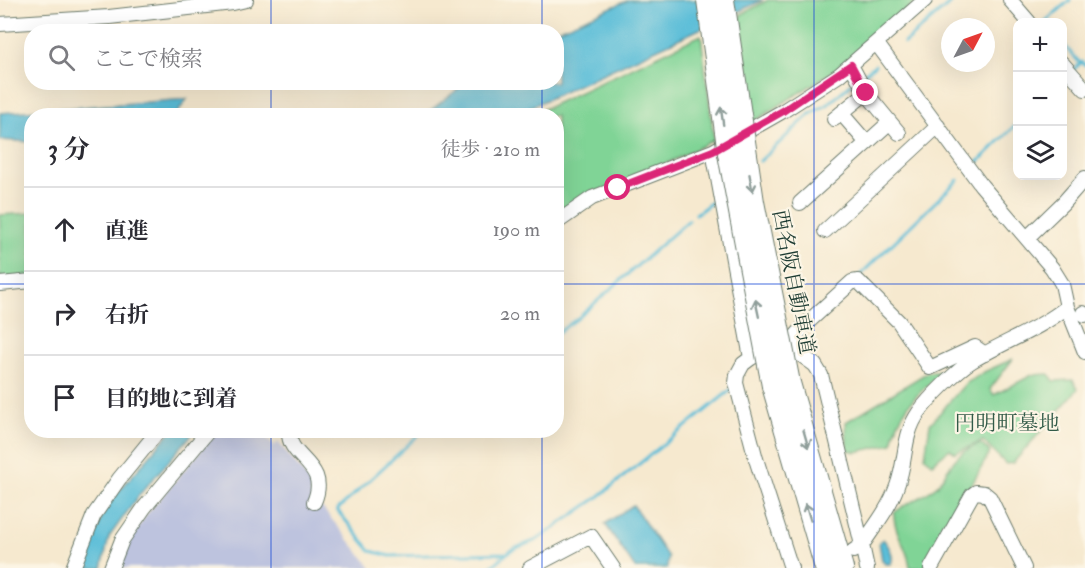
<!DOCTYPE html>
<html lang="ja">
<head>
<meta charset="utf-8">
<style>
	body { margin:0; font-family:"IM FELL Double Pica","Noto Serif JP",serif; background:#f7f7f7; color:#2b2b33 }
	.controls { position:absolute; right:18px; top:18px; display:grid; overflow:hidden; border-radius:12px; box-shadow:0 6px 24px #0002 }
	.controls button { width:54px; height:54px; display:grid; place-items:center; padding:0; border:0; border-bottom:2px solid #e1e1e2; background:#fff; color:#2b2b33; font:30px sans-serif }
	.compass { position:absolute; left:941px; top:18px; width:54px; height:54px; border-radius:50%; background:#fff; box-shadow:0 6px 24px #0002; rotate:49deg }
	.stop { position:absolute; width:18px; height:18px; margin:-14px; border:4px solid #db2777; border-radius:50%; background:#fff }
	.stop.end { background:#db2777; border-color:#fff; box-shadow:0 2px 6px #0008 }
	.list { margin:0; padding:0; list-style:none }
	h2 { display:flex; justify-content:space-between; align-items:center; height:78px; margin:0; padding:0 24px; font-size:26px }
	h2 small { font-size:20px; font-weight:400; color:#7c7c81 }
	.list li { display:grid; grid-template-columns:39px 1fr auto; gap:18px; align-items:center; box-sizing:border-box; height:84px; padding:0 24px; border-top:2px solid #e1e1e2 }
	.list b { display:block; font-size:22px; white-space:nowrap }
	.list em { font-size:20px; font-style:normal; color:#7c7c81 }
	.icon { flex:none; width:33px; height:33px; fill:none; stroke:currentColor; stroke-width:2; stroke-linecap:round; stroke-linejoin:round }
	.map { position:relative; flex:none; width:1085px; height:568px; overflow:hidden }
	.search { position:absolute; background:#fff; box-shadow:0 6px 24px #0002; left:24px; top:24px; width:540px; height:66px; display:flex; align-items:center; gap:15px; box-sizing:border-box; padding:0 21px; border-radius:24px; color:#7c7c81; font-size:22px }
	.panel { position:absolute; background:#fff; box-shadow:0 6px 24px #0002; left:24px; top:108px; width:540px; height:330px; border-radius:24px }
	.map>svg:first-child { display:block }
</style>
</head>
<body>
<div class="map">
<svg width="1085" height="568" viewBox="0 0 1085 568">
	<rect width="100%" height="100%" fill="#fcf5e5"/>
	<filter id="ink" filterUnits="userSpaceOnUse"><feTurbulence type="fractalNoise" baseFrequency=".0167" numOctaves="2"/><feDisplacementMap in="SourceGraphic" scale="12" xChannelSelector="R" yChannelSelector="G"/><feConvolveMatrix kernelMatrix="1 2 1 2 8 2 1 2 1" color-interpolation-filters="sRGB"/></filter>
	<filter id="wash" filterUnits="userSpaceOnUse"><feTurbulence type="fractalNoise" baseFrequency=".008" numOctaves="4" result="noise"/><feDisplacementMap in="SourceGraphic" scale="24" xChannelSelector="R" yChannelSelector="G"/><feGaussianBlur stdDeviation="1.35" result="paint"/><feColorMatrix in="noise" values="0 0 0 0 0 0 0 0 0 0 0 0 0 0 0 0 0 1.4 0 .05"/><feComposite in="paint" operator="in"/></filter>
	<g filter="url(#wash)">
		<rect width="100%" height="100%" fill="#f6e9cf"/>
		<path fill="#bdc3de" d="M218,430L261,431L274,446L278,442L315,488L310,493L372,568H117L122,551L147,514Z"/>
		<path fill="#80d496" stroke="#508865" stroke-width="1.5" d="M768,0H918L834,71L753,122L740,15Z
			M701,35L714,140L557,218L556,116H529Z
			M31,213V281L0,284V215Z
			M1013,359L990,389L994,395L1032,375L1049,374L1054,381L1073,380L1078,389L1013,463L1006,464L983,441L955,453L950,449L932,463L925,457L930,424L965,384L984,372Z
			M928,372H942C918,394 898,409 892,444L856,452L847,450L846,422Z
			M981,444L990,452L925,568H910C909,548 893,533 894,513C908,501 922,499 934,488C939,485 940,481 943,477C953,460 962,449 981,444Z"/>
		<path fill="#5abdd8" stroke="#3c7d86" stroke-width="1.5" d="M629,0H763L513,115L423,116L466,83L556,82V32L555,31Z
			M187,99L176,115L32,116L31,142L0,140V113Z
			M171,431H195L140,494L109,537L102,568H82L106,506Z
			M633,505L668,557L667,568H635L605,524Z
			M883,539C889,546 895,555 891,564H885L882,560L879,542Z"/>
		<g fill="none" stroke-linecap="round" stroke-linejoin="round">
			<path stroke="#5abdd8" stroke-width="3" d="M1045,22L1070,0
				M904,43L954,0
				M1062,43L1080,63
				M1073,70L1082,62L1085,65
				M864,74L875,65
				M760,161L810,114L827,105L852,83
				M976,164L1018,123
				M696,214L716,199
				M860,275L958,180
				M556,334L578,318L689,220
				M424,430L337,510L371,551L390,556L507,553
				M490,568L511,550L537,540L597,498L732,389"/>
		</g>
	</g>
	<g filter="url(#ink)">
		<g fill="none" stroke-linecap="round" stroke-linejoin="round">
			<g stroke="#6a796a" stroke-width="16">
				<path id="minor" d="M1010,0L1029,22
					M0,24L109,17L233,3L246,0
					M877,44L981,185L1052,268L1062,284L1067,307L1085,352
					M1062,63L1085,89
					M851,65L866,93L899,133
					M841,113L867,143
					M834,119L866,93
					M713,151L751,358
					M800,203L890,122
					M556,223L592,198L713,151L783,111L839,75L925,0
					M825,231L938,126
					M1027,238L1063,203L1085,178
					M0,284L32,281
					M1083,313L1085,315
					M794,338L797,352L815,365L821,375L862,545L853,551
					M289,430C286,459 331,463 314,502
					M73,568L94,515L119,479L159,430
					M111,568L122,540L144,508L209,430
					M530,568L591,536L613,568
					M791,568L756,459L736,383L737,375L743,364L751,358L794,338L807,323L852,282L858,281L899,322L930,368L975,347L985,354
					M867,568L862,545C874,527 890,507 897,486C907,460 902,436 919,412C929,398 957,370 972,361C1003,342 1038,330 1067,307
					M931,568L972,495L976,492L984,493L990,498L1024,568"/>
			</g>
			<g stroke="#6a796a" stroke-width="22">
				<path id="highway" d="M790,383L843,568
					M772,386L825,568"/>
			</g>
			<use href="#minor" stroke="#fff" stroke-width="14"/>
			<use href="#highway" stroke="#fff" stroke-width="20"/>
			<g stroke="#6a796a" stroke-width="22" stroke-linecap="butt">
				<path id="highway-bridge" d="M707,0L728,154L772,386
					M724,0L754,202L790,383"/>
			</g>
			<use href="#highway-bridge" stroke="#fff" stroke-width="20"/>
		</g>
		<defs><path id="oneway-shaft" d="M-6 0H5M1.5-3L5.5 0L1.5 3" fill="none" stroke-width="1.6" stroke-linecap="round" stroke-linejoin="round" transform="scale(1.5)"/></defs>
		<g stroke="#8f9e9a">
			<use href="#oneway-shaft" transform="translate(722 116) rotate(-98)"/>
			<use href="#oneway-shaft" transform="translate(751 183) rotate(80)"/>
			<use href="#oneway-shaft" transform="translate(757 308) rotate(-102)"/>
			<use href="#oneway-shaft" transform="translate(806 439) rotate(74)"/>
			<use href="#oneway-shaft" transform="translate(808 512) rotate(-107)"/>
		</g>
	</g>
	<g fill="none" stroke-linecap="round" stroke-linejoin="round" filter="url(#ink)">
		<path stroke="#db2777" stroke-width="8" d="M618,188L713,151L783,111L851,65L866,93"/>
	</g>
	<path fill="none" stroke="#1d4ed8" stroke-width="1.5" stroke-opacity="0.55" d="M271,0V32M542,0V32M814,0V568M271,82V116M542,82V116M0,284H32M556,284H1085M271,430V568M542,430V568"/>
	<g text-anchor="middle" stroke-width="4.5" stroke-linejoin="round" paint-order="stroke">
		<g font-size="21" fill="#1f3d34" stroke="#fcf5e5">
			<text transform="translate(794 282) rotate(79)" y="7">西名阪自動車道</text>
		</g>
		<g font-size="21" fill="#325b48" stroke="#fcf5e5">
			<text x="1007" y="430">円明町墓地</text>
		</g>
	</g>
</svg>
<div class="controls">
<button>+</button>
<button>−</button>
<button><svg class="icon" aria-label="layers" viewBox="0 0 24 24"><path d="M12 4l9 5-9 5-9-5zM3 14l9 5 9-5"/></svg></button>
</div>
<svg class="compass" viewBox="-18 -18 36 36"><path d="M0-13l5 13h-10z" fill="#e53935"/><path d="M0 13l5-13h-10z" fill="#7c7c81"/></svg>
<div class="stop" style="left:618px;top:188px"></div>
<div class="stop end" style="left:866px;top:93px"></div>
<div class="search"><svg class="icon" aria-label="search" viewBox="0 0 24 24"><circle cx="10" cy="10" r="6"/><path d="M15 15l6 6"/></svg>ここで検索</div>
<section class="panel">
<h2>3 分<small>徒歩 · 210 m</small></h2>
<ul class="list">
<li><svg class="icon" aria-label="ahead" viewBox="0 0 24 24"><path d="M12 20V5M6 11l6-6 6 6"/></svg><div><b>直進</b></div><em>190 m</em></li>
<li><svg class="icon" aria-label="right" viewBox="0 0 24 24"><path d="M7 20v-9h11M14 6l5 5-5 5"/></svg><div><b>右折</b></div><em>20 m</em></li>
<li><svg class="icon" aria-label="arrive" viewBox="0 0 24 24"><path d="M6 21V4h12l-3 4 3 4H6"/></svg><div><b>目的地に到着</b></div></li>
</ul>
</section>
</div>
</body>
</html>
